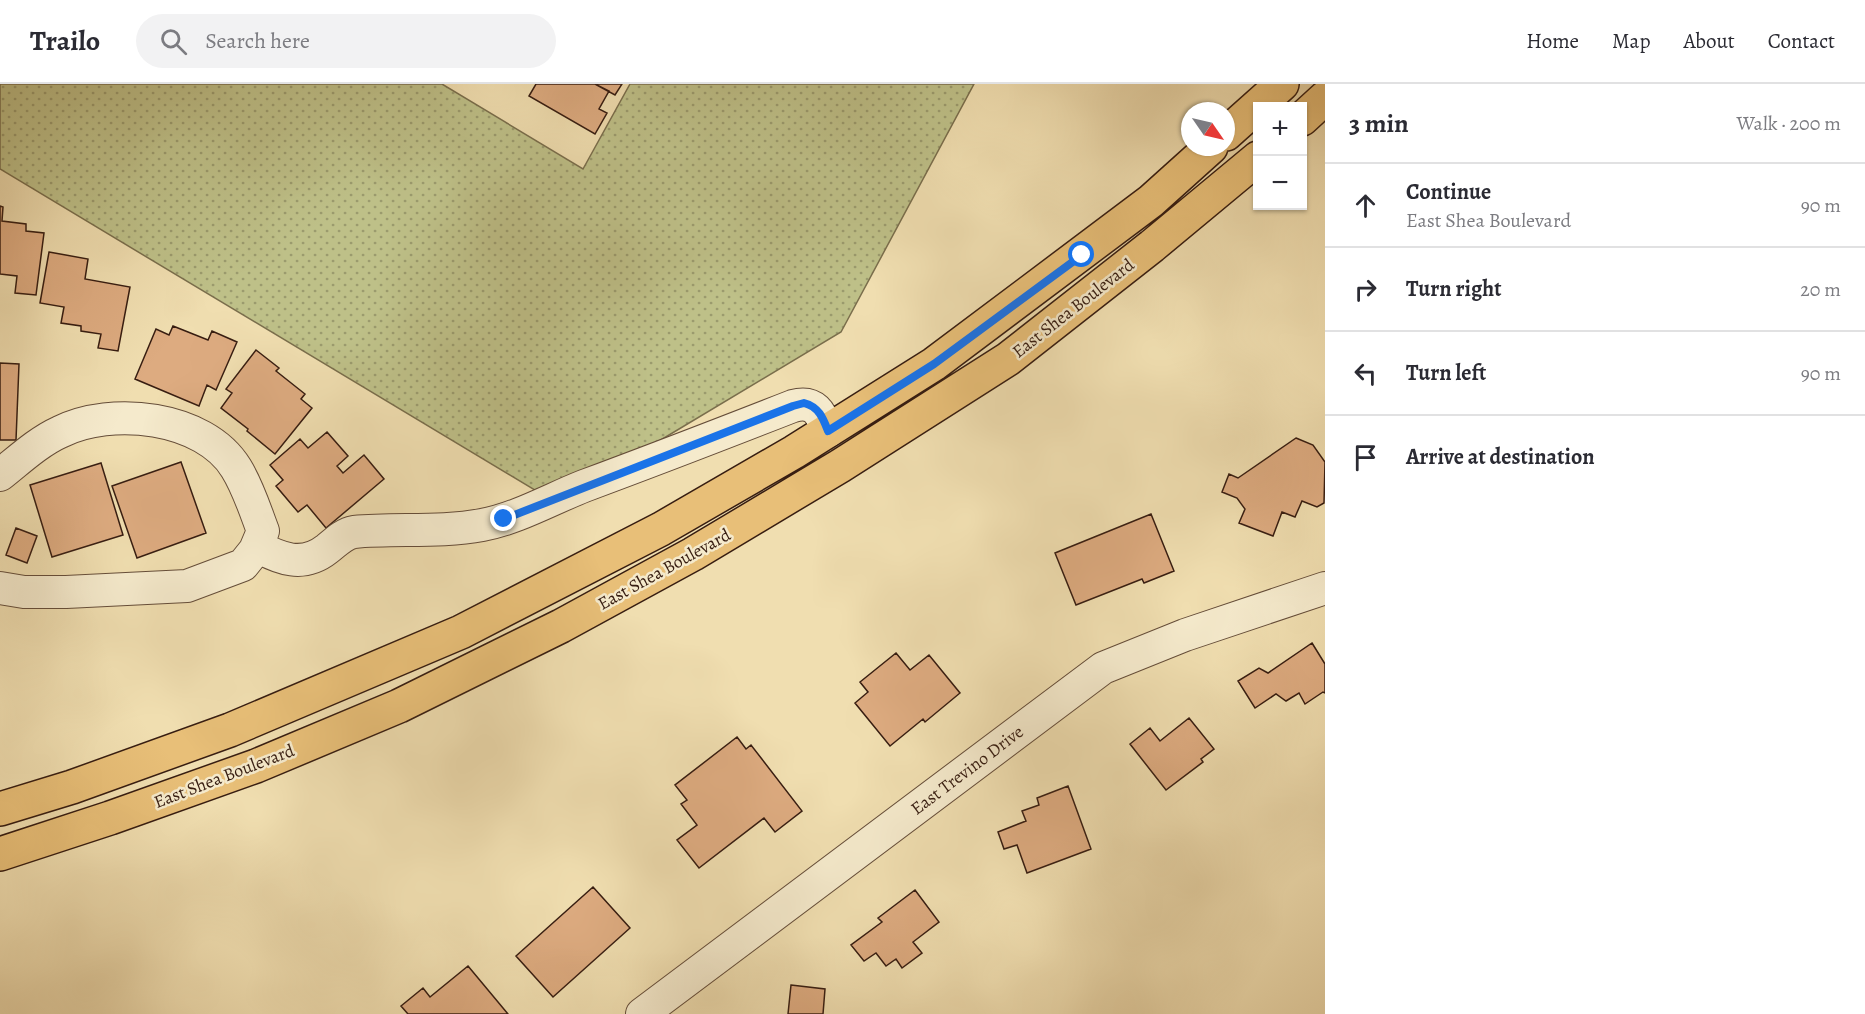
<!DOCTYPE html>
<html lang="en">
<head>
<meta charset="utf-8">
<style>
	body { margin:0; font-family:Alegreya,serif; background:#f2f2f3; color:#2b2b33 }
	.controls { position:absolute; right:18px; top:18px; display:grid; overflow:hidden; border-radius:0px; box-shadow:0 2px 4px #0004 }
	.controls button { width:54px; height:54px; display:grid; place-items:center; padding:0; border:0; border-bottom:2px solid #e1e1e2; background:#fff; color:#2b2b33; font:30px sans-serif }
	.compass { position:absolute; left:1181px; top:18px; width:54px; height:54px; border-radius:50%; background:#fff; box-shadow:0 2px 4px #0004; rotate:124deg }
	.stop { position:absolute; width:18px; height:18px; margin:-14px; border:4px solid #1a73e8; border-radius:50%; background:#fff }
	.stop.end { background:#1a73e8; border-color:#fff; box-shadow:0 2px 6px #0008 }
	.list { margin:0; padding:0; list-style:none }
	h2 { display:flex; justify-content:space-between; align-items:center; height:78px; margin:0; padding:0 24px; font-size:26px }
	h2 small { font-size:20px; font-weight:400; color:#7c7c81 }
	.list li { display:grid; grid-template-columns:39px 1fr auto; gap:18px; align-items:center; box-sizing:border-box; height:84px; padding:0 24px; border-top:2px solid #e1e1e2 }
	.list b { display:block; font-size:22px; white-space:nowrap }
	.list p { margin:0; font-size:20px; white-space:nowrap; color:#7c7c81 }
	.list em { font-size:20px; font-style:normal; color:#7c7c81 }
	.icon { flex:none; width:33px; height:33px; fill:none; stroke:currentColor; stroke-width:2; stroke-linecap:round; stroke-linejoin:round }
	.map { position:relative; flex:none; width:1325px; height:930px; overflow:hidden }
	header { display:flex; align-items:center; gap:36px; box-sizing:border-box; height:84px; padding:0 30px; background:#fff; border-bottom:2px solid #e1e1e2 }
	header strong { font-size:28px }
	nav { display:flex; gap:33px; margin-inline-start:auto; font-size:21px }
	.search { width:420px; height:54px; background:#f2f2f3; display:flex; align-items:center; gap:15px; box-sizing:border-box; padding:0 21px; border-radius:33px; color:#7c7c81; font-size:22px }
	main { display:flex }
	aside { flex:1; background:#fff }
	.map>svg:first-child { display:block }
</style>
</head>
<body>
<header>
<strong>Trailo</strong>
<div class="search"><svg class="icon" aria-label="search" viewBox="0 0 24 24"><circle cx="10" cy="10" r="6"/><path d="M15 15l6 6"/></svg>Search here</div>
<nav><a>Home</a><a>Map</a><a>About</a><a>Contact</a></nav>
</header>
<main>
<div class="map">
<svg width="1325" height="930" viewBox="0 0 1325 930">
	<defs>
		<pattern id="grass-dots" width="8" height="8" patternUnits="userSpaceOnUse" patternTransform="scale(1.5)"><rect width="8" height="8" fill="#bec088"/><path d="M2 2h.1M6 6h.1" fill="none" stroke="#9b9b6e" stroke-width="1.8" stroke-linecap="round"/></pattern>
	</defs>
	<rect width="100%" height="100%" fill="#f0deb0"/>
	<filter id="stains"><feTurbulence type="fractalNoise" baseFrequency=".00333" numOctaves="4"/><feColorMatrix values="0 0 0 0 .2 0 0 0 0 .09 0 0 0 0 .02 0 0 0 .5 -.17"/></filter>
	<radialGradient id="worn" r=".72"><stop offset=".6" stop-color="#630" stop-opacity="0"/><stop offset="1" stop-color="#630" stop-opacity=".3"/></radialGradient>
	<path fill="url(#grass-dots)" stroke="#7a6e4c" stroke-width="1.5" d="M0,0H442L583,85L630,0H974L841,248L654,360L553,417L0,85Z"/>
	<path fill="#ddab80" stroke="#371d11" stroke-width="1.5" d="M536,0H595L609,7L599,25L607,29L595,50L529,12Z
		M595,0H622L615,11Z
		M0,122L3,123L2,137L26,140V147L44,149L36,211L15,209L17,192L0,190Z
		M49,168L88,175L85,195L130,203L118,267L98,264L101,250L81,247V242L61,239L64,223L40,219Z
		M173,242L208,256L212,247L237,258L216,306L207,301L199,322L135,295L156,245L169,251Z
		M256,266L279,284L276,287L305,310L301,315L312,324L275,370L247,347L248,345L221,324L232,309L226,305Z
		M0,279L19,280L16,356H0Z
		M327,348L348,372L337,382L343,389L364,371L384,395L326,444L307,421L298,428L276,402L283,396L270,381L300,355L308,364Z
		M1296,354L1313,361L1325,378L1324,419L1317,423L1302,417L1295,433L1282,428L1273,452L1239,439L1245,425L1237,414L1222,408L1229,390L1238,394Z
		M181,378L206,449L137,474L112,402Z
		M101,379L123,451L52,473L30,401Z
		M1151,430L1174,487L1144,499L1142,495L1076,521L1055,469Z
		M16,444L37,452L27,479L6,471Z
		M1312,559L1325,580V609L1323,608L1305,620L1299,609L1286,617L1276,610L1255,624L1238,597L1259,584L1268,589Z
		M896,569L910,586L929,571L960,609L925,638L923,635L890,662L855,619L868,608L860,598Z
		M1189,634L1214,665L1201,675L1203,678L1166,706L1130,660L1150,644L1160,657Z
		M737,653L746,665L751,661L802,727L775,748L764,734L699,784L677,756L697,741L681,720L687,716L675,701Z
		M1068,702L1091,765L1027,789L1017,761L1004,765L998,748L1026,737L1022,727L1039,721L1037,714Z
		M593,803L630,844L553,913L516,872Z
		M915,806L939,838L913,858L922,869L902,884L896,875L886,882L876,869L864,877L851,861L882,838L878,834Z
		M468,882L508,930H408L401,922L423,904L430,913Z
		M791,901L825,905L823,930H788Z"/>
	<g fill="none" stroke-linecap="round" stroke-linejoin="round">
		<g stroke="#654d39" stroke-width="34">
			<path id="minor" d="M0,391C19,376 38,358 60,348C111,322 204,332 236,384C248,403 255,426 263,447L255,466L243,481L187,502L66,508H24L0,504
				M257,462C280,475 303,484 327,465C335,459 343,450 354,448C396,444 440,449 482,441C516,435 551,415 584,402C654,376 724,349 793,322C815,316 821,329 828,347
				M642,930L1103,584L1185,551L1325,504"/>
		</g>
		<g stroke="#371d11" stroke-width="36">
			<path id="major" d="M1302,35L1325,14
				M1226,50L1282,0
				M0,725L72,703L230,646L461,548L661,445L794,368L934,280L1151,117L1211,63
				M0,770L110,734L256,682L399,622L561,542L693,470L840,382L1008,275L1152,162L1258,74"/>
		</g>
		<use href="#minor" stroke="#f5eacc" stroke-width="32"/>
		<use href="#major" stroke="#e8bf78" stroke-width="33"/>
	</g>
	<g fill="none" stroke-linecap="round" stroke-linejoin="round">
		<path stroke="#1a73e8" stroke-width="8" d="M504,435L793,322L804,319C819,323 823,334 828,347L934,280L1082,171"/>
	</g>
	<g text-anchor="middle" stroke-width="5" stroke-linejoin="round" paint-order="stroke">
		<g font-size="18" fill="#371d11" stroke="#f5eacc">
			<text transform="translate(1073 224) rotate(-38)" y="6">East Shea Boulevard</text>
			<text transform="translate(664 485) rotate(-29)" y="6">East Shea Boulevard</text>
			<text transform="translate(967 686) rotate(-37)" y="6">East Trevino Drive</text>
			<text transform="translate(224 692) rotate(-21)" y="6">East Shea Boulevard</text>
		</g>
	</g>
	<rect width="100%" height="100%" filter="url(#stains)"/>
	<rect width="100%" height="100%" fill="url(#worn)"/>
</svg>
<div class="controls">
<button>+</button>
<button>−</button>
</div>
<svg class="compass" viewBox="-18 -18 36 36"><path d="M0-13l5 13h-10z" fill="#e53935"/><path d="M0 13l5-13h-10z" fill="#7c7c81"/></svg>
<div class="stop" style="left:1082px;top:171px"></div>
<div class="stop end" style="left:504px;top:435px"></div>
</div>
<aside>
<h2>3 min<small>Walk · 200 m</small></h2>
<ul class="list">
<li><svg class="icon" aria-label="ahead" viewBox="0 0 24 24"><path d="M12 20V5M6 11l6-6 6 6"/></svg><div><b>Continue</b><p>East Shea Boulevard</p></div><em>90 m</em></li>
<li><svg class="icon" aria-label="right" viewBox="0 0 24 24"><path d="M7 20v-9h11M14 6l5 5-5 5"/></svg><div><b>Turn right</b></div><em>20 m</em></li>
<li><svg class="icon" aria-label="left" viewBox="0 0 24 24"><path d="M17 20v-9H6M10 6l-5 5 5 5"/></svg><div><b>Turn left</b></div><em>90 m</em></li>
<li><svg class="icon" aria-label="arrive" viewBox="0 0 24 24"><path d="M6 21V4h12l-3 4 3 4H6"/></svg><div><b>Arrive at destination</b></div></li>
</ul>
</aside>
</main>
</body>
</html>
